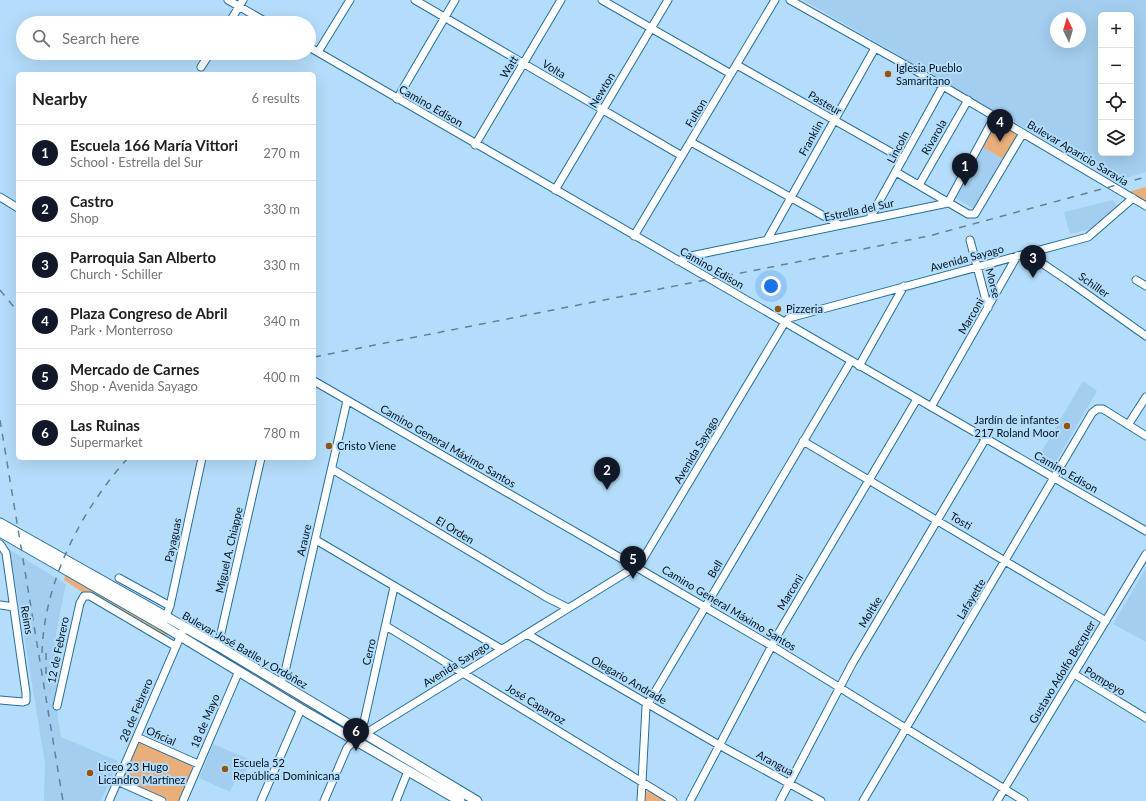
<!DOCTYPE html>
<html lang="en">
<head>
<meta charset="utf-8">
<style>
	body { margin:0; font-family:Lato,sans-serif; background:#f6f6f6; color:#202124 }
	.controls { position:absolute; right:12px; top:12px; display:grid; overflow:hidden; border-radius:6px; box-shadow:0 4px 16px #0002 }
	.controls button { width:36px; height:36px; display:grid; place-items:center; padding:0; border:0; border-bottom:1px solid #e0e0e0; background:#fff; color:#202124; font:20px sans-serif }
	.compass { position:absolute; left:1050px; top:12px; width:36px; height:36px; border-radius:50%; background:#fff; box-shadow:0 4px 16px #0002; rotate:355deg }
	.you { position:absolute; left:771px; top:286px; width:14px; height:14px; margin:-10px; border:3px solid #fff; border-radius:50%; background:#1a73e8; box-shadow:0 0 0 6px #1a73e833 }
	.badge { display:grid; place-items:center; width:26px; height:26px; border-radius:50%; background:#111827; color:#fff; font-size:13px; font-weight:700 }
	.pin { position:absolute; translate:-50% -33px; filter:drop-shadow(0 1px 2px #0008) }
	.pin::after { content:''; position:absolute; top:21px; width:14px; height:12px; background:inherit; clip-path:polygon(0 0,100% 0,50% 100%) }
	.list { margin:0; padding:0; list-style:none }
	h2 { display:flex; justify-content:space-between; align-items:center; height:52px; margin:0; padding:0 16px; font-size:17px }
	h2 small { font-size:13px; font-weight:400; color:#757577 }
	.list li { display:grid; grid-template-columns:26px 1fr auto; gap:12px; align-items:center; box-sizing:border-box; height:56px; padding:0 16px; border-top:1px solid #e0e0e0 }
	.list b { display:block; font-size:15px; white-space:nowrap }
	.list p { margin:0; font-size:13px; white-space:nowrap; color:#757577 }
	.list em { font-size:13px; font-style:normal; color:#757577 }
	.icon { flex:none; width:22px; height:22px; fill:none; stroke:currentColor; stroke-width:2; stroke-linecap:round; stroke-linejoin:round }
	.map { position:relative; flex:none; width:1146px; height:801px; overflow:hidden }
	.search { position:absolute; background:#fff; box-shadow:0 4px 16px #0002; left:16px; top:16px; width:300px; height:44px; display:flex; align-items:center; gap:10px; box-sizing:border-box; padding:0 14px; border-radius:22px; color:#757577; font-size:15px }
	.panel { position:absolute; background:#fff; box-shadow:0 4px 16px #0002; left:16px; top:72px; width:300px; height:388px; border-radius:6px }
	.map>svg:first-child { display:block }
</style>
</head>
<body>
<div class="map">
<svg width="1146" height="801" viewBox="0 0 1146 801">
	<rect width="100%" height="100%" fill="#b4ddfb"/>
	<path fill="#a3ceef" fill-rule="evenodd" d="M803,0H1146V172L1116,181ZM1101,15H1131V153H1101ZM1056,18H1080V42H1056Z
		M983,147L1003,159L974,209L954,197Z
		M1113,200L1117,206L1091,229L1070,234L1064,212Z
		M1083,381L1097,391L1051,470L1036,461Z
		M10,550L66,584L57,628L55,647L58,719L61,737L118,761L101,801H44L45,763Z
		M1146,568V642L1113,624Z
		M213,744L251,760L244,776L238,774L230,792L199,778Z"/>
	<path fill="#eaae7b" d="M996,121L1019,134L1005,160L981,146Z
		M1146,187V202L1128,192Z
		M65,575L168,634L166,638L85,594L64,580Z
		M200,643L216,650L328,716L309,709Z
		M140,742L192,765V770L179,801H169L124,781L123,777L137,744Z
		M650,790L667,801H644L645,793Z"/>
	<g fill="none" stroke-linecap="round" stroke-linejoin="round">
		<g stroke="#276f9c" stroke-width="9">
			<path id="minor" d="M228,0L268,23
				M415,0L682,156
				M602,0L731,74
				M790,0L943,86L1146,206
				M229,23L243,0
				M309,47L1146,531
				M318,52L350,0
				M737,65L903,159
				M201,67L210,53
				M397,99L455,0
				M691,142L840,225
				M475,145L561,0
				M896,172L968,214H975L1023,133
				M919,185L968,100
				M555,190L668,0
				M0,197L18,208
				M870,218L943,86
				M634,236L775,0
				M767,240L875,48
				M970,240L988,308
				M1027,253L1067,280L1146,336
				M678,261L691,256L948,203L995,116
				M1136,280L1146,286
				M859,366L904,286
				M314,381L636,567L772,646L1024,801
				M931,407L1017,256
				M1128,425L1146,397
				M803,441L1106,621
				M332,469L546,597L568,608
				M316,540L501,649
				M0,544L6,553L26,693V701L23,702L0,700
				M119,578L170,606
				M0,605L14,607
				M164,621L170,606L202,458
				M386,626L673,801
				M527,634L719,745L821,801
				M218,646L261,458
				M1074,674L1146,718
				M280,682L284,676L347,401
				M57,706L80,603L84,596H90L175,646
				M364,722L394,587
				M137,737L198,764
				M117,781L162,801
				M109,801L184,628
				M183,801L239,671
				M261,801L301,709
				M324,801L347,748L355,740L640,564L785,322L789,318L1088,237L1133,198
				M396,801L408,771
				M641,801L646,707L851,361
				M690,801L778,634L917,399
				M780,801L852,664L986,438
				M863,801L1092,413L1097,409H1103L1146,436
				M997,801L1146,554"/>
		</g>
		<g stroke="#276f9c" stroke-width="11">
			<path id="major" d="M0,523L218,646L477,801
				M0,532L162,625L301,709L460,801"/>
		</g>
		<use href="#minor" stroke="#fff" stroke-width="7"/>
		<use href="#major" stroke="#fff" stroke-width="9"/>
		<path stroke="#628197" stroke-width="1.5" stroke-dasharray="7 7" stroke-linecap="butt" d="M0,290L18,312
			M314,357L929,236L1146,177
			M0,420L63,801
			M42,653C44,582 81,510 128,458
			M46,674V646"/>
	</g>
	<g fill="#915417" stroke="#b4ddfb" stroke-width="1.5">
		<circle cx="888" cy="74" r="4"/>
		<circle cx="778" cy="309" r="4"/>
		<circle cx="1067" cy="426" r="4"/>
		<circle cx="329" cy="446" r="4"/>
		<circle cx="225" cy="769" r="4"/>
		<circle cx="90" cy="773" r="4"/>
	</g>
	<g text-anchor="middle" stroke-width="4" stroke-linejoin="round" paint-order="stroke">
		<g font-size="11" fill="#001220" stroke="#b4ddfb">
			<text transform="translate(509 67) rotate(-59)" y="4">Watt</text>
			<text transform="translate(554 69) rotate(31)" y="4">Volta</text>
			<text transform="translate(602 90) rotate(-59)" y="4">Newton</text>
			<text transform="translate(825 103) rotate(30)" y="4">Pasteur</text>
			<text transform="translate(431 106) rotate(30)" y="4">Camino Edison</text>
			<text transform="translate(696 113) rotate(-59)" y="4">Fulton</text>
			<text transform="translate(934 137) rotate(-60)" y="4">Rivarola</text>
			<text transform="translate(811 138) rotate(-61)" y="4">Franklin</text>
			<text transform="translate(898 147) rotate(-62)" y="4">Lincoln</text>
			<text transform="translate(1078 153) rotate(31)" y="4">Bulevar Aparicio Saravia</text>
			<text transform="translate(859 210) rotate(-12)" y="4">Estrella del Sur</text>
			<text transform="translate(967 258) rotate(-15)" y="4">Avenida Sayago</text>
			<text transform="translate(712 268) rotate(30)" y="4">Camino Edison</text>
			<text transform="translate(993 283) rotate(75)" y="4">Morse</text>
			<text transform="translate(1094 285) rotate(35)" y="4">Schiller</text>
			<text transform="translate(971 316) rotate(-60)" y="4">Marconi</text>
			<text transform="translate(448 446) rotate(30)" y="4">Camino General Máximo Santos</text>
			<text transform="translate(696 450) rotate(-59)" y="4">Avenida Sayago</text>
			<text transform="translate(1066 472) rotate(30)" y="4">Camino Edison</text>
			<text transform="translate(961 521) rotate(31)" y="4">Tosti</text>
			<text transform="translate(455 530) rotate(31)" y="4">El Orden</text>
			<text transform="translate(173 540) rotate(-78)" y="4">Payaguas</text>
			<text transform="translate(304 540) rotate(-77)" y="4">Araure</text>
			<text transform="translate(229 550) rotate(-77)" y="4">Miguel A. Chiappe</text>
			<text transform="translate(715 569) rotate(-59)" y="4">Bell</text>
			<text transform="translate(790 592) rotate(-59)" y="4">Marconi</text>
			<text transform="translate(971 599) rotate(-59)" y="4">Lafayette</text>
			<text transform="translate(729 608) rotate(31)" y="4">Camino General Máximo Santos</text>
			<text transform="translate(870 612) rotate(-59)" y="4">Moltke</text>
			<text transform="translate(27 620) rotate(80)" y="4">Reims</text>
			<text transform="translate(58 650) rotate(-78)" y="4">12 de Febrero</text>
			<text transform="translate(245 650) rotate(30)" y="4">Bulevar José Batlle y Ordóñez</text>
			<text transform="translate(369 652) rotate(-77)" y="4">Cerro</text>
			<text transform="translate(456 664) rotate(-32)" y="4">Avenida Sayago</text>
			<text transform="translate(1062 672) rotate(-59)" y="4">Gustavo Adolfo Becquer</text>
			<text transform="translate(629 680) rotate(30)" y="4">Olegario Andrade</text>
			<text transform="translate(1105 681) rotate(31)" y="4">Pompeyo</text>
			<text transform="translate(536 704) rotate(31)" y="4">José Caparroz</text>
			<text transform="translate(136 710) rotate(-67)" y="4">28 de Febrero</text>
			<text transform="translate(205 721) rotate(-67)" y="4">18 de Mayo</text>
			<text transform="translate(161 736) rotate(24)" y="4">Oficial</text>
			<text transform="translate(775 763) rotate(29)" y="4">Arangua</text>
		</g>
		<g font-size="11" fill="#001220" stroke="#b4ddfb" text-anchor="start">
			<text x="896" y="72">Iglesia Pueblo<tspan x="896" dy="13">Samaritano</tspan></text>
			<text x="786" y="313">Pizzeria</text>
			<text x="1059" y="424" text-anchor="end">Jardín de infantes<tspan x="1059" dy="13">217 Roland Moor</tspan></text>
			<text x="337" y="450">Cristo Viene</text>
			<text x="233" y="767">Escuela 52<tspan x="233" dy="13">República Dominicana</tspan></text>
			<text x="98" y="771">Liceo 23 Hugo<tspan x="98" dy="13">Licandro Martínez</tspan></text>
		</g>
	</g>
</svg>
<div class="controls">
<button>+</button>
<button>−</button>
<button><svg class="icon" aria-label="locate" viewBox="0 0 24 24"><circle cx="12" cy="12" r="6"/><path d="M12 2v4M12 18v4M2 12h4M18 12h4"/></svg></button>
<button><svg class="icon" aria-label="layers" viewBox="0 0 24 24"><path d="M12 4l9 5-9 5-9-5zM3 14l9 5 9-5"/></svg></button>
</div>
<svg class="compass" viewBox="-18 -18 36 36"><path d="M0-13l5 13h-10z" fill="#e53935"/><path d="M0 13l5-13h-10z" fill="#757577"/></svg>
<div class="you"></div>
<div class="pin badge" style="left:965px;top:186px">1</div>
<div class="pin badge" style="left:607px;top:490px">2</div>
<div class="pin badge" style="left:1033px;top:278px">3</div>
<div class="pin badge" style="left:1000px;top:142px">4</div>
<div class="pin badge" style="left:633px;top:579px">5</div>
<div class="pin badge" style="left:356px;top:751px">6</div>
<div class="search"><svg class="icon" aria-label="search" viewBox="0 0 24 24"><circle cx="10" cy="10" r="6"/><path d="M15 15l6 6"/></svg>Search here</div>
<section class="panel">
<h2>Nearby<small>6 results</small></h2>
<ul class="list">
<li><span class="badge">1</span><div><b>Escuela 166 María Vittori</b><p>School · Estrella del Sur</p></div><em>270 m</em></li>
<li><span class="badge">2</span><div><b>Castro</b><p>Shop</p></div><em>330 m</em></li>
<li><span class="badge">3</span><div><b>Parroquia San Alberto</b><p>Church · Schiller</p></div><em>330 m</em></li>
<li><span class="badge">4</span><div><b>Plaza Congreso de Abril</b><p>Park · Monterroso</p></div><em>340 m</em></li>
<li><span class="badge">5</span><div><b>Mercado de Carnes</b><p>Shop · Avenida Sayago</p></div><em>400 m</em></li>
<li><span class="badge">6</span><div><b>Las Ruinas</b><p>Supermarket</p></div><em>780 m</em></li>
</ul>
</section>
</div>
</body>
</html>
